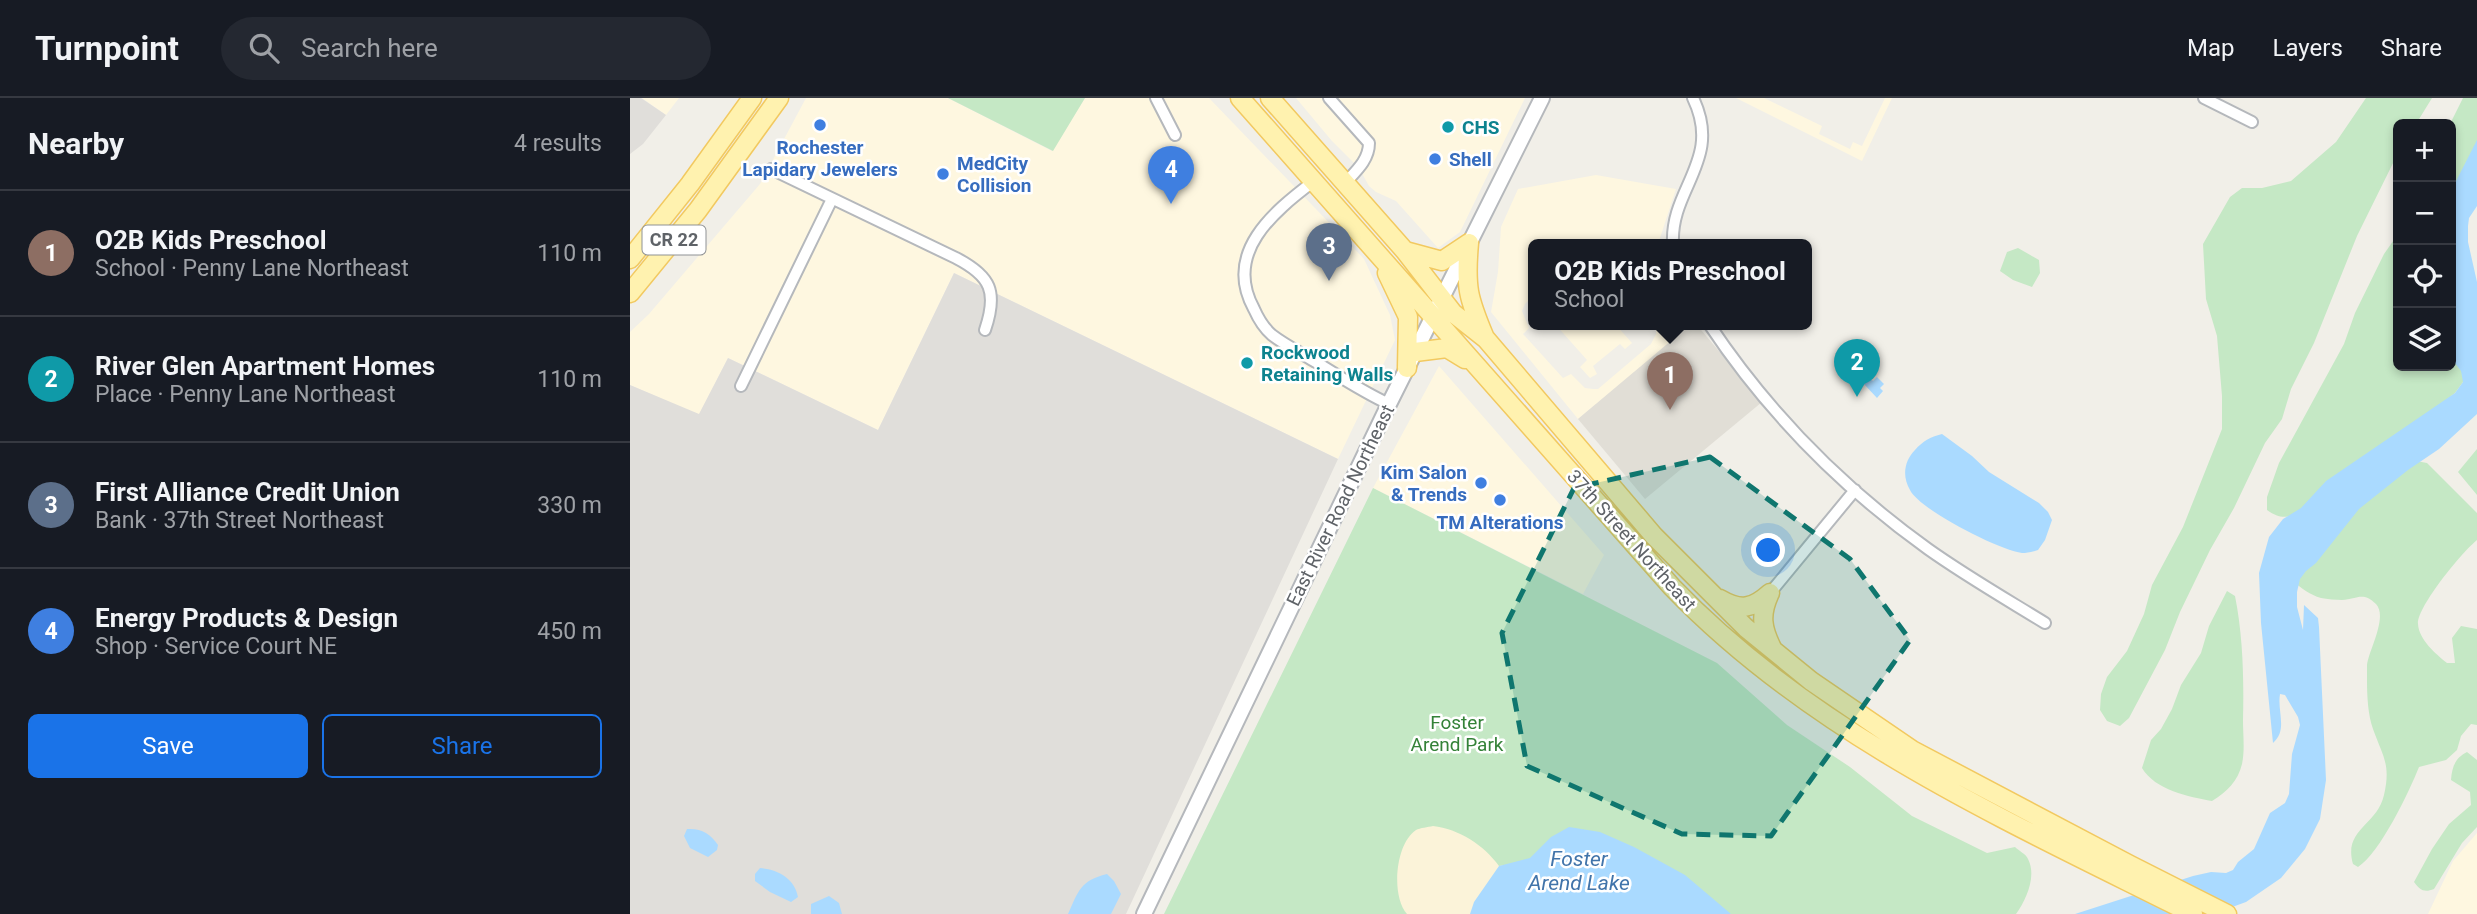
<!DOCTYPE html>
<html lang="en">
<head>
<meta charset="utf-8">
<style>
	body { margin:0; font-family:Roboto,sans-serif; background:#242831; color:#f1f3f6 }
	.controls { position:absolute; right:21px; top:21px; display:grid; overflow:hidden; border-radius:10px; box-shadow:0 4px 10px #0003 }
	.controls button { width:63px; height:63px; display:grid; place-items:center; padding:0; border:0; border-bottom:2px solid #363941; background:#171b24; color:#f1f3f6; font:35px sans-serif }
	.you { position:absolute; left:1139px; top:453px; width:24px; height:24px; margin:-18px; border:5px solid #fff; border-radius:50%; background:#1a73e8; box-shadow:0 0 0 10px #1a73e833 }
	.badge { display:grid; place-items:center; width:46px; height:46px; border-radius:50%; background:#1a73e8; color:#fff; font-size:23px; font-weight:700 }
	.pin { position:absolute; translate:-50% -58px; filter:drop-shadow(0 2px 4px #0008) }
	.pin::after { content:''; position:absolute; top:37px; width:24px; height:21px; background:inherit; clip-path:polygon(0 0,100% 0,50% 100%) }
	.popup { position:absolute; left:898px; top:141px; width:284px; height:91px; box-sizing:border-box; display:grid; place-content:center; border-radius:10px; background:#171b24; filter:drop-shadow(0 2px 5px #0005); font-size:23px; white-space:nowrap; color:#9ea1a6 }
	.popup b { font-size:26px; color:#f1f3f6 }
	.popup::after { content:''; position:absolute; left:50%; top:100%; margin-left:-14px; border:14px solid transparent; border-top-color:#171b24 }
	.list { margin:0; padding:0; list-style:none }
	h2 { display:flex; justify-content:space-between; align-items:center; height:91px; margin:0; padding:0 28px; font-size:30px }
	h2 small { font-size:23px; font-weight:400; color:#9ea1a6 }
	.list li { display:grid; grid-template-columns:46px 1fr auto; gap:21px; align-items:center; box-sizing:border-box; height:126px; padding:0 28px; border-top:2px solid #363941 }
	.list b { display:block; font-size:26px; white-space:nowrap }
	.list p { margin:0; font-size:23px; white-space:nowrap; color:#9ea1a6 }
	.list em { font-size:23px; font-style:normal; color:#9ea1a6 }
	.actions { display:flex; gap:14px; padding:21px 28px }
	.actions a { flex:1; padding:16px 0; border:2px solid #1a73e8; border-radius:10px; text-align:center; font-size:24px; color:#1a73e8 }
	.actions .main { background:#1a73e8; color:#fff }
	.icon { flex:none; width:38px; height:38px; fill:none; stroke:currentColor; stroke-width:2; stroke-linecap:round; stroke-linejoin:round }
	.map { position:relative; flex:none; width:1847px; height:816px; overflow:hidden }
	header { display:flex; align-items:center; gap:42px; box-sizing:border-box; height:98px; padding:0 35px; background:#171b24; border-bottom:2px solid #363941 }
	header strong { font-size:33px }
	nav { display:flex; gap:38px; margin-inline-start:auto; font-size:24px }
	.search { width:490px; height:63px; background:#242831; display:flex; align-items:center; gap:18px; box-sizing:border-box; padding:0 24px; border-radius:38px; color:#9ea1a6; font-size:26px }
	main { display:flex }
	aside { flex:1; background:#171b24 }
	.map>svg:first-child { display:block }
</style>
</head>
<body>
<header>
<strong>Turnpoint</strong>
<div class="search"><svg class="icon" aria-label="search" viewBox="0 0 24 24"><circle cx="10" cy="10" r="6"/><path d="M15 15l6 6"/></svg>Search here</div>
<nav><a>Map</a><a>Layers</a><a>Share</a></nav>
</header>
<main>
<aside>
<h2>Nearby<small>4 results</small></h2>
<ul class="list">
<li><span class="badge" style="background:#8d6e63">1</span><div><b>O2B Kids Preschool</b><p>School · Penny Lane Northeast</p></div><em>110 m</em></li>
<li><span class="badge" style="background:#0f9aa8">2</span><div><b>River Glen Apartment Homes</b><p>Place · Penny Lane Northeast</p></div><em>110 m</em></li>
<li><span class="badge" style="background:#5c6f8a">3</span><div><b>First Alliance Credit Union</b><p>Bank · 37th Street Northeast</p></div><em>330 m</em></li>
<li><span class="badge" style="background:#3f7fe0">4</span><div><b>Energy Products &amp; Design</b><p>Shop · Service Court NE</p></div><em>450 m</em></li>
</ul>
<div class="actions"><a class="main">Save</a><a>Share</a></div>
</aside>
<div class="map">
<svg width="1847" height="816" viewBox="0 0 1847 816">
	<rect width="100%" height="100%" fill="#f1efe8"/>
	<path fill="#fef7e0" d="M12,0H49L36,17Z
		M176,0H318L422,53L455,0H579L734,161L760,217L765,242L708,361L324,175L248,332L98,260L69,317L0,287V234L19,216L130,86Z
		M666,0H895L830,134L808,150L766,103L746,94L739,88L729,70L702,43Z
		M1106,0H1134L1192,28L1189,36L1220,51L1223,44L1232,48L1255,0H1262L1232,63Z
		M966,77L1046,91L1028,146H904L903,198L895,206L892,213L899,230L893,236L933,280L941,276L955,290L963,291H968L1021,246L1026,236V226L1061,228L948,321L861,214L868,174L871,129L888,91Z
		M925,226H985L1002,245L995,251L990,246L963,268L967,276L960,280L950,269L957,262Z
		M809,268L974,457L953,496L743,390Z
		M1847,735V816H1798L1823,763Z"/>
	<path fill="#e0deda" d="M0,0H11L36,17L13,46L0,56Z
		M324,175L708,361L496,816H0V287L69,316L98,260L248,332Z"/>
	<path fill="#e1ded6" d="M1061,226H1066L1132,304L1015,401L948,321Z"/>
	<path fill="#c5e8c5" d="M318,0H455L423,53Z
		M1736,0H1802L1786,26H1768V55L1727,138L1684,245L1661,291L1652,321L1635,345L1604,410L1580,452L1550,514L1535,552L1499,620L1490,628L1477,623L1470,612L1471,596L1477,579L1497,553L1514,516L1522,487L1553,429L1592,331V298L1587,238L1576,201L1573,146L1600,99L1612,90H1632L1661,83L1706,44Z
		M1833,0H1847V52L1821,102L1820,26Z
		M1768,136V268H1821V249L1837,271L1833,284L1825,295L1673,415C1657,419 1651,422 1637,412V399L1649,365L1714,246L1725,215L1754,156Z
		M1388,150L1409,162L1410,175L1402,189L1383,182L1370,173L1377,154Z
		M1847,351V397L1828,374Z
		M1781,362L1797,365L1847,415V442C1832,454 1787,509 1788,526C1789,542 1806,556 1817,565H1825L1822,540L1831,528L1847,531V627L1841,626L1831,638L1827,652L1816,662L1789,669C1779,694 1750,755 1728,769L1723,766C1713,731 1747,728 1754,697C1761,666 1753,659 1743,631C1738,617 1737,598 1737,583C1737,578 1737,572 1737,567C1739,552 1758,519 1746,506C1733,493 1727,501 1712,502C1706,502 1697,501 1691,500C1680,497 1672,490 1663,484L1658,456Z
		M743,390L1087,565L1157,627L1220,669L1282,718L1357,755L1385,749C1389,753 1396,756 1398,761C1407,778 1396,802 1386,816H534Z
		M1597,493L1605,498C1613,538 1614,581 1613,622C1613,637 1615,652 1612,666C1608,683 1597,694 1582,703C1559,699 1525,692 1512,670L1521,642L1531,631L1542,611L1551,587L1571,555L1579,528Z
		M1837,654L1847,662V729L1832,745L1804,791C1794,795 1790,792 1784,784L1802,751L1819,726L1841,707L1840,694L1821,682C1822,669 1825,660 1837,654Z"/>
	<path fill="#fbf3d9" d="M803,728C829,731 854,747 869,768L882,766L910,816H777C761,798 765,746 786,732C790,730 798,729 803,728Z"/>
	<path fill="#aadaff" d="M1847,42V108L1839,120L1838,128V144L1847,184V316L1809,351L1778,372L1729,411L1686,465L1676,473L1670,481L1667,494V509L1673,532L1674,507L1688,520L1689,529L1696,682L1690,721L1675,751L1651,780L1616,804L1583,816H1445L1563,778L1581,774L1596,775L1603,772L1608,764L1624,751L1640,715L1655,705L1659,696L1662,656L1670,627L1668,619L1655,597L1650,596C1647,614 1658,632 1643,645L1631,525L1629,475L1639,439L1653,421L1671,410L1696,383L1825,295L1833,284L1831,273L1821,260V93Z
		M1239,279L1243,283L1247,279L1254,286L1250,290L1253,293L1247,300L1233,285Z
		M1312,336L1342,358L1359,374L1409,405L1418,414L1422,422L1415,442L1408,452C1402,454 1397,455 1392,455C1369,452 1290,412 1280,392C1272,379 1274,363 1285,352C1293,343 1300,339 1312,336Z
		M939,729L970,734L1004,749L1055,777L1101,816H840L844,804L869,768L900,760L921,739Z
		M57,731C71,730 80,735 88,747L87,752L78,759L60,750L54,738Z
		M130,770C148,771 165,781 168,799L161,804L140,794L125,783V776Z
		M477,776L484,783L491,796L481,816H438C449,792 450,783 477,776Z
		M199,798L209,805L212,816H181V806Z"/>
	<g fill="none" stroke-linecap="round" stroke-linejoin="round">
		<g stroke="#b5b8bc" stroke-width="14">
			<path id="minor" d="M526,0L545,37
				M699,0L739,45C739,62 726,73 715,85
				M1574,0L1622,24
				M141,71L326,160C361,178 368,194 355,232
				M684,83C643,114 593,155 624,211C628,220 635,231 642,237C655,247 671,255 684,263C709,278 733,294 759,306
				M1043,146C1040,90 1093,62 1063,0
				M1079,226C1137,313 1213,390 1298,451C1336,478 1376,501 1415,525
				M111,288L202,101
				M1140,495L1225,392"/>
		</g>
		<g stroke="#b5b8bc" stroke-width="18">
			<path id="tertiary" d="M514,816L759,306L912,0"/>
		</g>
		<g stroke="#f2c960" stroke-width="21">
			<path id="primary" d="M610,0L1042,489C1186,639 1380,724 1563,816
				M640,0L775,153L823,215L856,241L1024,438L1116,530L1181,583L1282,652L1500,767L1597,816
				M839,145C835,189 838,200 855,240
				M775,153L812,163L839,145
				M0,161L60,86L122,0
				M757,175L778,219L777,270
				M0,195L68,112L149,0
				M785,254L817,250L835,261
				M1139,497C1130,517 1132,530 1142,550
				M1090,501C1111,513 1122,511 1140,495"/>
		</g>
		<use href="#minor" stroke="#fff" stroke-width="10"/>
		<use href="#tertiary" stroke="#fff" stroke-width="14"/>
		<use href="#primary" stroke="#fff2af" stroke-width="18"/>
	</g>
	<path fill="#0f766e" fill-opacity="0.2" stroke="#0f766e" stroke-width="5" stroke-dasharray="14 9" stroke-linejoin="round" d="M1080,359L1220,461L1280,542L1141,738L1052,736L897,668L872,535L944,390Z"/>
	<g fill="#3f7fe0" stroke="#fff" stroke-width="2.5">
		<circle cx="190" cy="27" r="7"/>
		<circle cx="805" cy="61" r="7"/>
		<circle cx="313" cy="76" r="7"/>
		<circle cx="851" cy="385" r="7"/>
		<circle cx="870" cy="402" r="7"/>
	</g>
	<g fill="#0f9aa8" stroke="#fff" stroke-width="2.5">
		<circle cx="818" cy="29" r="7"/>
		<circle cx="617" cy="265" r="7"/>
	</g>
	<g text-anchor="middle" stroke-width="5" stroke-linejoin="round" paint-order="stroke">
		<rect fill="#fff" stroke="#8f9295" stroke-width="2" x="12.5" y="127.5" width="63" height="29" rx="5"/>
		<g font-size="18" font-weight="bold" fill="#5f6368">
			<text x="44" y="148">CR 22</text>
		</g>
		<g font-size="19" font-weight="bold" fill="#0d838f" stroke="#fff" text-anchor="start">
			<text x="832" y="36">CHS</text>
			<text x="631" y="261">Rockwood<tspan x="631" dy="22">Retaining Walls</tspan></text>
		</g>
		<g font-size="19" font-weight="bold" fill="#366cbe" stroke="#fff">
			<text x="190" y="56">Rochester<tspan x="190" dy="22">Lapidary Jewelers</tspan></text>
			<text x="819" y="68" text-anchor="start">Shell</text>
			<text x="327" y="72" text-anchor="start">MedCity<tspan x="327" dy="22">Collision</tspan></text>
			<text x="837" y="381" text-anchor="end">Kim Salon<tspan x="837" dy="22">&amp; Trends</tspan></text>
			<text x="870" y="431">TM Alterations</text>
		</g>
		<g font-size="19" fill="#5f6368" stroke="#fff">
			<text transform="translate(710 407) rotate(-64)" y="7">East River Road Northeast</text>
			<text transform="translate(1002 442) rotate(48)" y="7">37th Street Northeast</text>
		</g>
		<g font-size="19" fill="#348238" stroke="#fff">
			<text x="827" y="631">Foster<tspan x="827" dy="22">Arend Park</tspan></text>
		</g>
		<g font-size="21" font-style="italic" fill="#4174aa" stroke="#fff">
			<text x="949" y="768">Foster<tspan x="949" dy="24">Arend Lake</tspan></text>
		</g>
	</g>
</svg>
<div class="controls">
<button>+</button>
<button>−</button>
<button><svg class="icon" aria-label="locate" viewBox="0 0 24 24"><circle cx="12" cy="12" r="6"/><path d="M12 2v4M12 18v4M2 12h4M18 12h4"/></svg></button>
<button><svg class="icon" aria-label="layers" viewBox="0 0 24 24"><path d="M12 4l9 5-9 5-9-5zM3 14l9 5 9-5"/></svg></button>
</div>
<div class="you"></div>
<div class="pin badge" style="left:1040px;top:312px;background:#8d6e63">1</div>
<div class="popup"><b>O2B Kids Preschool</b>School</div>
<div class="pin badge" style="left:1227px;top:299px;background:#0f9aa8">2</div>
<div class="pin badge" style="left:699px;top:183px;background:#5c6f8a">3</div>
<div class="pin badge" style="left:541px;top:106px;background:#3f7fe0">4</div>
</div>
</main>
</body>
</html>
